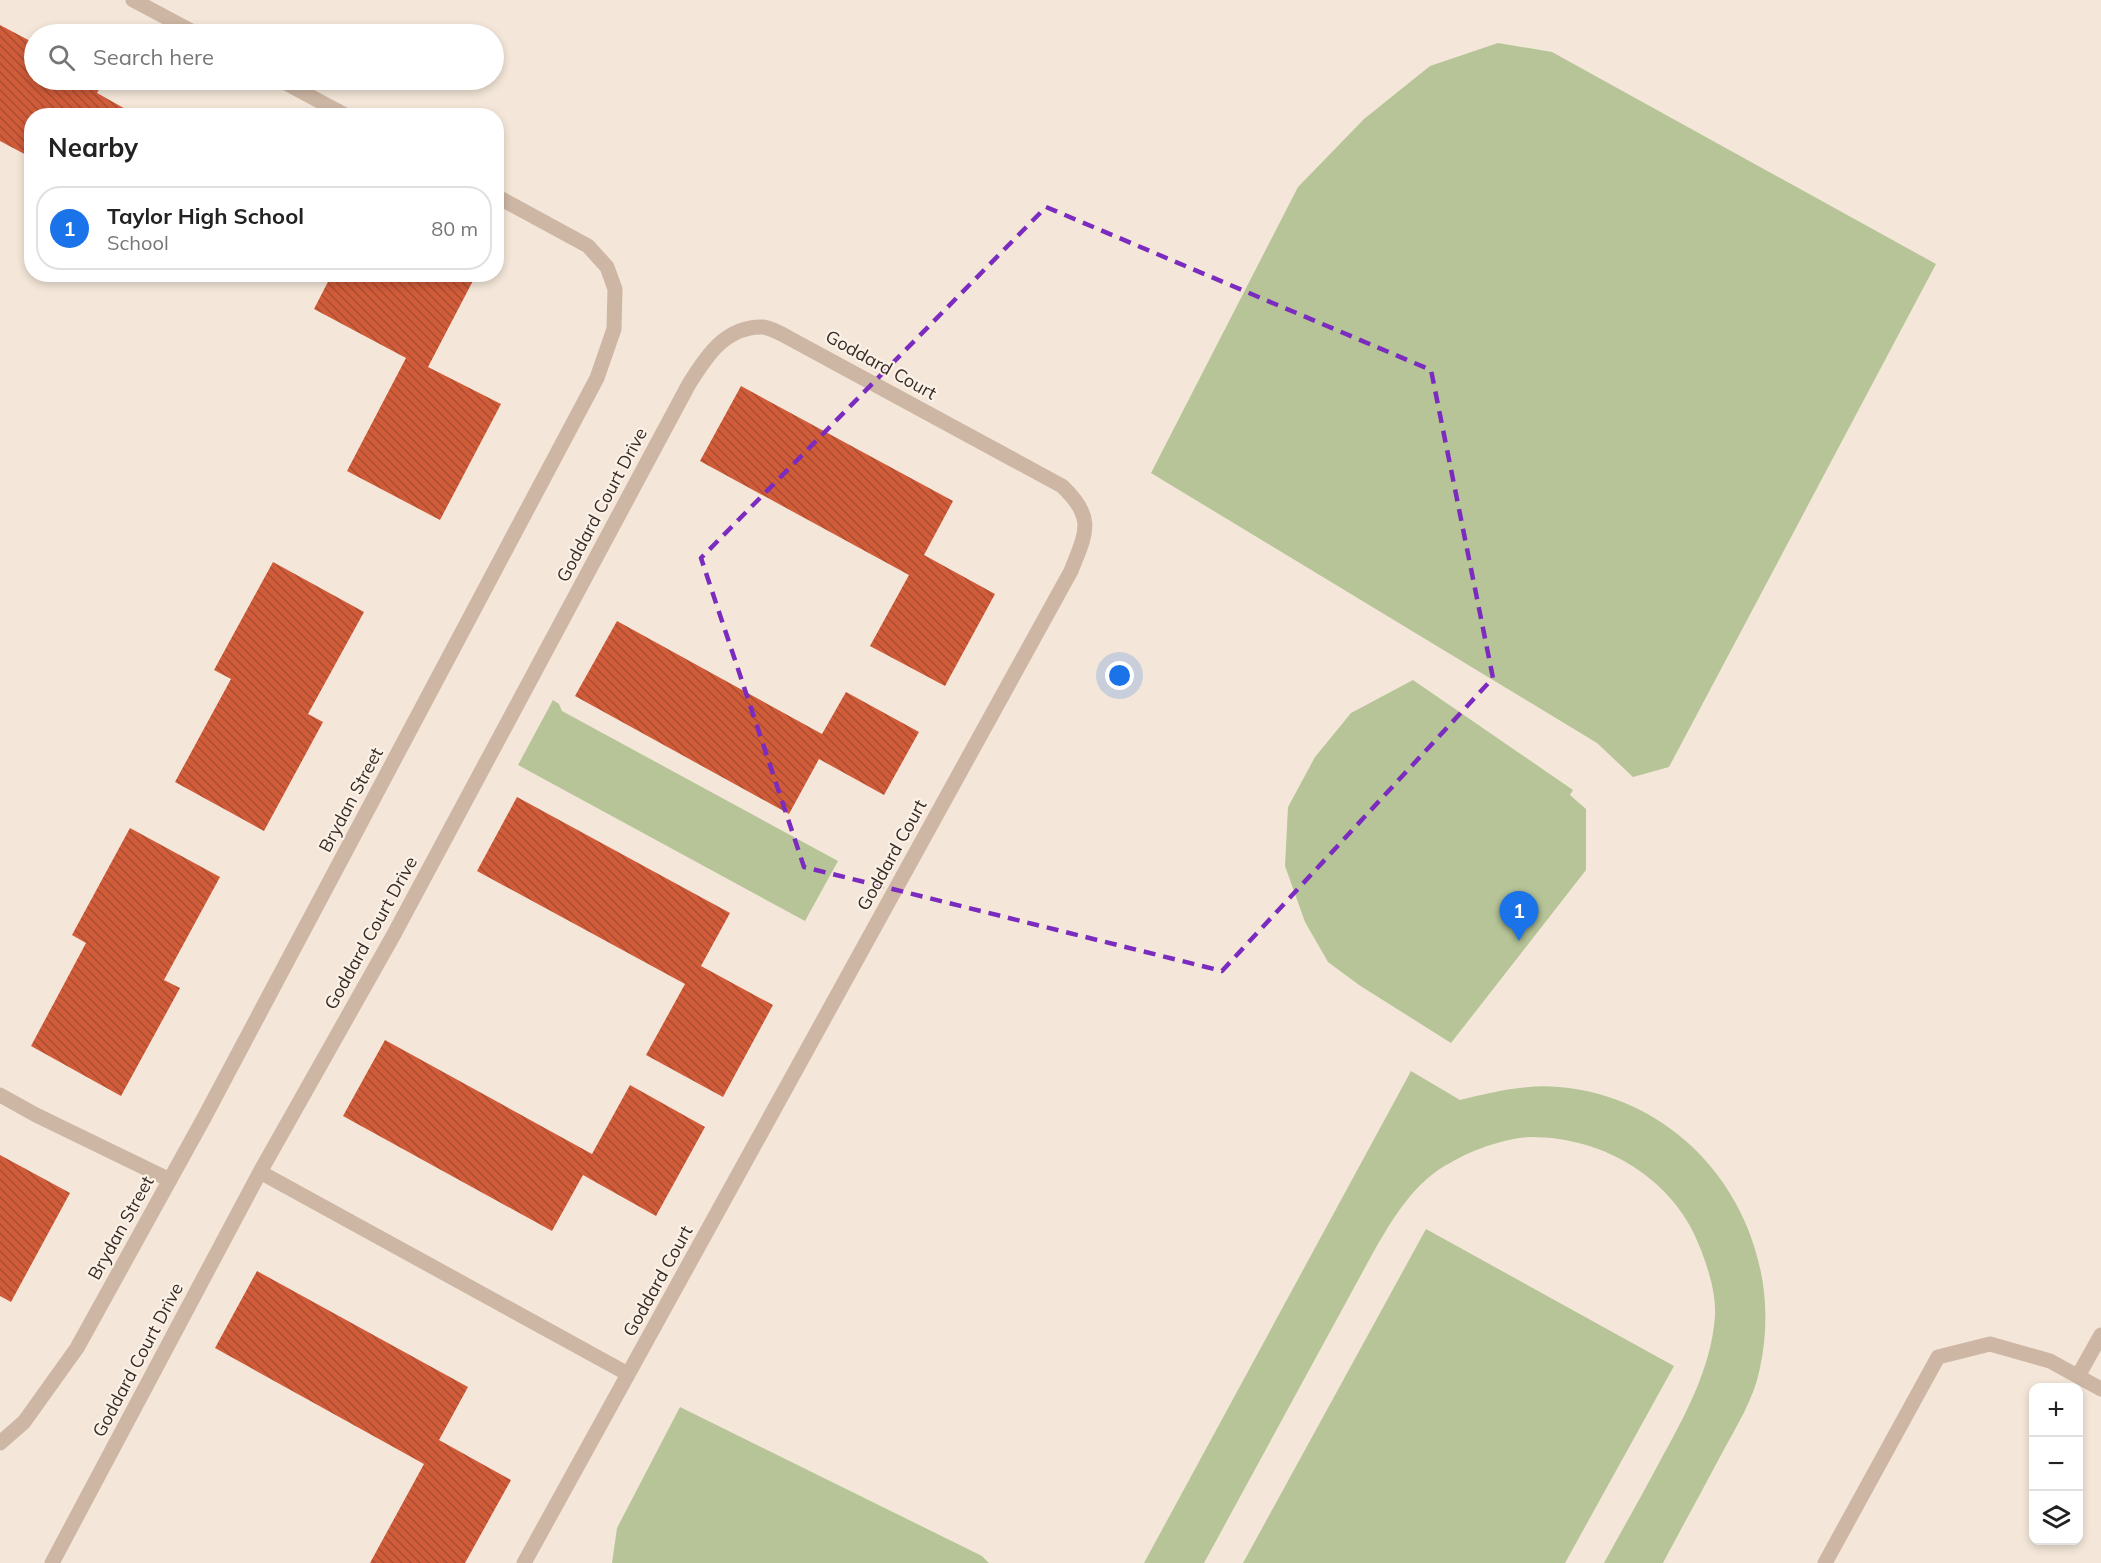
<!DOCTYPE html>
<html lang="en">
<head>
<meta charset="utf-8">
<style>
	body { margin:0; font-family:Mulish,sans-serif; background:#f6f6f6; color:#222 }
	.controls { position:absolute; right:18px; bottom:18px; display:grid; overflow:hidden; border-radius:12px; box-shadow:0 3px 9px #0003 }
	.controls button { width:54px; height:54px; display:grid; place-items:center; padding:0; border:0; border-bottom:2px solid #e0e0e0; background:#fff; color:#222; font:30px sans-serif }
	.you { position:absolute; left:1120px; top:676px; width:21px; height:21px; margin:-15px; border:4px solid #fff; border-radius:50%; background:#1a73e8; box-shadow:0 0 0 9px #1a73e833 }
	.badge { display:grid; place-items:center; width:39px; height:39px; border-radius:50%; background:#1a73e8; color:#fff; font-size:20px; font-weight:700 }
	.pin { position:absolute; translate:-50% -50px; filter:drop-shadow(0 2px 3px #0008) }
	.pin::after { content:''; position:absolute; top:32px; width:21px; height:18px; background:inherit; clip-path:polygon(0 0,100% 0,50% 100%) }
	.list { margin:0; padding:0; list-style:none }
	h2 { display:flex; justify-content:space-between; align-items:center; height:78px; margin:0; padding:0 24px; font-size:26px }
	h2 small { font-size:20px; font-weight:400; color:#767676 }
	.list li { display:grid; grid-template-columns:39px 1fr auto; gap:18px; align-items:center; box-sizing:border-box; height:84px; margin:0 12px 12px; padding:0 12px; border:2px solid #e0e0e0; border-radius:24px }
	.list b { display:block; font-size:22px; white-space:nowrap }
	.list p { margin:0; font-size:20px; white-space:nowrap; color:#767676 }
	.list em { font-size:20px; font-style:normal; color:#767676 }
	.icon { flex:none; width:33px; height:33px; fill:none; stroke:currentColor; stroke-width:2; stroke-linecap:round; stroke-linejoin:round }
	.map { position:relative; flex:none; width:2101px; height:1563px; overflow:hidden }
	.search { position:absolute; background:#fff; box-shadow:0 3px 9px #0003; left:24px; top:24px; width:480px; height:66px; display:flex; align-items:center; gap:15px; box-sizing:border-box; padding:0 21px; border-radius:33px; color:#767676; font-size:22px }
	.panel { position:absolute; background:#fff; box-shadow:0 3px 9px #0003; left:24px; top:108px; width:480px; height:174px; border-radius:24px }
	.map>svg:first-child { display:block }
</style>
</head>
<body>
<div class="map">
<svg width="2101" height="1563" viewBox="0 0 2101 1563">
	<defs>
		<pattern id="building-back-hatch" width="6" height="6" patternUnits="userSpaceOnUse" patternTransform="scale(1.5)"><rect width="6" height="6" fill="#d15c3a"/><path d="M-1 5l2 2M0 0l6 6M5-1l2 2" fill="none" stroke="#aa4c31"/></pattern>
	</defs>
	<rect width="100%" height="100%" fill="#f4e7d9"/>
	<path fill="#b6c498" d="M1498,43L1552,52L1936,264L1669,767L1633,777L1597,743L1151,473L1298,187L1364,119L1430,66Z
		M1413,680L1573,790L1570,795L1586,809V870L1451,1043L1359,985L1328,962L1305,922L1285,866L1288,807L1315,757L1351,713Z
		M553,700L559,704L562,711L838,861L805,921L518,765Z
		M1411,1071L1460,1100C1492,1092 1526,1084 1559,1087C1698,1099 1789,1234 1760,1368C1754,1399 1736,1427 1721,1455C1702,1491 1682,1527 1663,1563H1604C1622,1530 1641,1497 1659,1463C1684,1417 1711,1370 1715,1316C1716,1294 1709,1271 1701,1250C1676,1180 1605,1137 1531,1137C1505,1138 1472,1150 1450,1163C1415,1181 1393,1218 1374,1251L1204,1563H1144Z
		M1426,1229L1674,1366L1565,1563H1243Z
		M680,1407L982,1556L989,1563H612L617,1528Z"/>
	<path fill="url(#building-back-hatch)" d="M0,25L34,43V80H104L97,93L138,116H32V158L0,141Z
		M247,274H263L260,281Z
		M332,274L476,275L428,367L501,404L440,520L347,471L406,358L314,309Z
		M741,386L953,501L924,555L995,594L945,686L870,646L909,575L700,461Z
		M273,562L364,612L308,714L323,722L264,831L175,782L231,679L214,670Z
		M617,621L822,734L846,692L919,732L884,795L819,759L789,814L575,696Z
		M517,797L730,913L701,966L773,1005L723,1097L646,1055L685,984L477,871Z
		M130,828L220,877L164,980L180,988L121,1096L31,1046L86,943L72,935Z
		M385,1040L592,1154L630,1085L705,1127L656,1216L583,1175L552,1231L343,1116Z
		M0,1155L70,1193L11,1302L0,1296Z
		M257,1271L468,1387L439,1440L511,1480L465,1563H370L424,1464L215,1348Z"/>
	<g fill="none" stroke-linecap="round" stroke-linejoin="round">
		<path stroke="#cdb6a4" stroke-width="15" d="M133,0L197,34
			M280,80L347,116
			M0,1095L36,1115L170,1180
			M260,1172L628,1374
			M2078,1376L2101,1335
			M0,1443L24,1422L77,1348L204,1118L597,378L614,329L615,289L607,267L588,246L496,196
			M52,1563L260,1172L393,936L689,384C707,355 726,326 763,327C771,328 782,334 789,338L1062,486C1096,518 1086,533 1071,571L524,1563
			M1825,1563L1938,1357L1990,1344L2050,1361L2101,1389"/>
	</g>
	<path fill="none" stroke="#7b2cbf" stroke-width="4.5" stroke-dasharray="12 8" stroke-linejoin="round" d="M1046,207L1431,370L1493,678L1222,971L804,867L701,558Z"/>
	<g text-anchor="middle" stroke-width="4.5" stroke-linejoin="round" paint-order="stroke">
		<g font-size="18" fill="#372b26" stroke="#fbf1e6">
			<text transform="translate(881 365) rotate(29)" y="6">Goddard Court</text>
			<text transform="translate(602 505) rotate(-62)" y="6">Goddard Court Drive</text>
			<text transform="translate(351 800) rotate(-62)" y="6">Brydan Street</text>
			<text transform="translate(892 855) rotate(-61)" y="6">Goddard Court</text>
			<text transform="translate(371 933) rotate(-61)" y="6">Goddard Court Drive</text>
			<text transform="translate(121 1228) rotate(-61)" y="6">Brydan Street</text>
			<text transform="translate(658 1281) rotate(-61)" y="6">Goddard Court</text>
			<text transform="translate(138 1360) rotate(-62)" y="6">Goddard Court Drive</text>
		</g>
	</g>
</svg>
<div class="controls">
<button>+</button>
<button>−</button>
<button><svg class="icon" aria-label="layers" viewBox="0 0 24 24"><path d="M12 4l9 5-9 5-9-5zM3 14l9 5 9-5"/></svg></button>
</div>
<div class="you"></div>
<div class="pin badge" style="left:1519px;top:941px">1</div>
<div class="search"><svg class="icon" aria-label="search" viewBox="0 0 24 24"><circle cx="10" cy="10" r="6"/><path d="M15 15l6 6"/></svg>Search here</div>
<section class="panel">
<h2>Nearby<small></small></h2>
<ul class="list">
<li><span class="badge">1</span><div><b>Taylor High School</b><p>School</p></div><em>80 m</em></li>
</ul>
</section>
</div>
</body>
</html>
